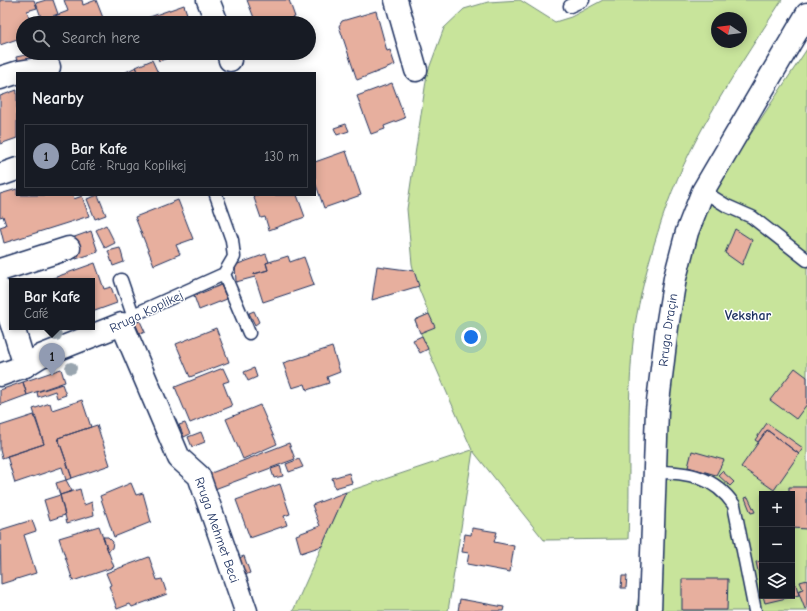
<!DOCTYPE html>
<html lang="en">
<head>
<meta charset="utf-8">
<style>
	body { margin:0; font-family:"Comic Neue",sans-serif; background:#20242c; color:#f1f3f6 }
	.controls { position:absolute; right:12px; bottom:12px; display:grid; overflow:hidden; border-radius:0px; box-shadow:0 2px 10px #0003 }
	.controls button { width:36px; height:36px; display:grid; place-items:center; padding:0; border:0; border-bottom:1px solid #363941; background:#171b24; color:#f1f3f6; font:20px sans-serif }
	.compass { position:absolute; left:711px; top:12px; width:36px; height:36px; border-radius:50%; background:#171b24; box-shadow:0 2px 10px #0003; rotate:283deg }
	.you { position:absolute; left:471px; top:337px; width:14px; height:14px; margin:-10px; border:3px solid #fff; border-radius:50%; background:#1a73e8; box-shadow:0 0 0 6px #1a73e833 }
	.badge { display:grid; place-items:center; width:26px; height:26px; border-radius:50%; background:#919bb2; color:#111; font-size:13px; font-weight:700 }
	.pin { position:absolute; translate:-50% -33px; filter:drop-shadow(0 1px 2px #0008) }
	.pin::after { content:''; position:absolute; top:21px; width:14px; height:12px; background:inherit; clip-path:polygon(0 0,100% 0,50% 100%) }
	.popup { position:absolute; left:9px; top:278px; width:86px; height:52px; box-sizing:border-box; display:grid; place-content:center; border-radius:0px; background:#171b24; filter:drop-shadow(0 1px 3px #0005); font-size:13px; white-space:nowrap; color:#9ea1a6 }
	.popup b { font-size:15px; color:#f1f3f6 }
	.popup::after { content:''; position:absolute; left:50%; top:100%; margin-left:-8px; border:8px solid transparent; border-top-color:#171b24 }
	.list { margin:0; padding:0; list-style:none }
	h2 { display:flex; justify-content:space-between; align-items:center; height:52px; margin:0; padding:0 16px; font-size:17px }
	h2 small { font-size:13px; font-weight:400; color:#9ea1a6 }
	.list li { display:grid; grid-template-columns:26px 1fr auto; gap:12px; align-items:center; box-sizing:border-box; height:64px; margin:0 8px 8px; padding:0 8px; border:1px solid #363941; border-radius:0px }
	.list b { display:block; font-size:15px; white-space:nowrap }
	.list p { margin:0; font-size:13px; white-space:nowrap; color:#9ea1a6 }
	.list em { font-size:13px; font-style:normal; color:#9ea1a6 }
	.icon { flex:none; width:22px; height:22px; fill:none; stroke:currentColor; stroke-width:2; stroke-linecap:round; stroke-linejoin:round }
	.map { position:relative; flex:none; width:807px; height:611px; overflow:hidden }
	.search { position:absolute; background:#171b24; box-shadow:0 2px 10px #0003; left:16px; top:16px; width:300px; height:44px; display:flex; align-items:center; gap:10px; box-sizing:border-box; padding:0 14px; border-radius:22px; color:#9ea1a6; font-size:15px }
	.panel { position:absolute; background:#171b24; box-shadow:0 2px 10px #0003; left:16px; top:72px; width:300px; height:124px; border-radius:0px }
	.map>svg:first-child { display:block }
</style>
</head>
<body>
<div class="map">
<svg width="807" height="611" viewBox="0 0 807 611">
	<rect width="100%" height="100%" fill="#fff"/>
	<filter id="ink" filterUnits="userSpaceOnUse"><feTurbulence type="fractalNoise" baseFrequency=".025" numOctaves="2"/><feDisplacementMap in="SourceGraphic" scale="8" xChannelSelector="R" yChannelSelector="G"/><feConvolveMatrix kernelMatrix="1 2 1 2 8 2 1 2 1" color-interpolation-filters="sRGB"/></filter>
	<g filter="url(#ink)">
		<path fill="#c8e49b" stroke="#728a7c" fill-rule="evenodd" d="M520,0L555,22L571,17L603,0H782C741,64 693,133 667,205C654,241 643,281 636,319C625,391 631,465 628,539L544,540L473,451L448,611H293L346,492L472,450L415,320L429,314L417,284L412,264L407,209L427,74L444,28L464,9L488,2ZM717,18H741V42H717Z
			M807,49V611H637L653,471L686,232ZM762,494H792V596H762Z"/>
		<path fill="#e7af9e" stroke="#1b2f5e" d="M0,0H34L37,8L27,11L29,17L27,18L28,22L21,24L23,37L0,45Z
			M46,0H53L58,14L42,20L36,3Z
			M64,0H82L83,5L96,0L105,23H58L55,16L68,11Z
			M247,0H289L295,17L279,23H256Z
			M184,5L190,23H146L144,19Z
			M376,11L387,51L390,50L395,65L357,80L339,26L342,21Z
			M156,53H183L159,61Z
			M31,54L33,59L17,63L16,57Z
			M152,60L158,73H139L136,67Z
			M136,67L139,73H124Z
			M392,83L405,118L384,126L385,129L371,134L357,96Z
			M17,90V138L0,144V96Z
			M346,124L349,131L337,135L334,128Z
			M346,151L361,195L324,208L315,182V162Z
			M17,189V195H73L74,199L82,196L89,216L4,243L0,227L6,225L3,216L0,217V194Z
			M98,195L106,215L95,219L87,199Z
			M253,195H297L305,217L269,230L265,217L261,218Z
			M178,200L193,239L176,245L180,254L154,265L135,217Z
			M106,225L115,243L105,248L96,230Z
			M735,229L752,240L742,265L725,253Z
			M91,231L98,252L76,259L69,239Z
			M120,248L124,262L113,266L108,251Z
			M266,254L269,262L266,263L268,270L254,274L255,277L236,282L235,265Z
			M288,256L290,262L304,257L314,285L263,302L254,274L268,270L266,263Z
			M95,263L104,289L111,287L117,303L92,312V281H45Z
			M377,266L414,271L419,286L372,300Z
			M221,285L227,299L199,310L194,296Z
			M254,311L259,322L255,325L249,313Z
			M429,314L435,327L420,333L415,320Z
			M140,321L145,332L140,334L135,323Z
			M216,328L229,362L190,377L176,344Z
			M422,336L428,349L420,353L413,340Z
			M332,347L340,372L327,377L329,383L307,390L305,384L292,388L283,363Z
			M223,368L229,381L223,383L232,406L190,423L175,387Z
			M254,368L257,377L248,381L244,372Z
			M795,368L807,377V404L796,419L770,400Z
			M61,369L65,382L27,395L23,382Z
			M23,382L27,395L0,405V390Z
			M62,384L66,395L57,398L55,391L38,397L37,392Z
			M82,400L91,427L58,438L72,478L66,480L62,467L15,483L7,456L44,444L33,409L50,403L52,410Z
			M260,405L277,444L243,459L226,419Z
			M34,415L44,444L2,458L0,450V426Z
			M185,423L190,434L184,437L179,425Z
			M767,423L803,448L799,454L767,430L758,442L755,440Z
			M97,425L110,465L72,478L58,438Z
			M767,430L799,454L774,490L741,467Z
			M201,432L205,442L192,447L188,437Z
			M289,443L295,459L212,490L206,475Z
			M692,451L724,460L716,475L688,467Z
			M299,459L303,467L289,472L286,464Z
			M280,466L283,476L274,478L271,469Z
			M722,471L734,482L730,486L718,475Z
			M349,473L352,483L335,488L332,478Z
			M66,480L72,491L60,495L56,483Z
			M131,483L136,495L143,493L151,522L114,537L100,496Z
			M280,484L290,514L284,516L287,525L250,538L236,500Z
			M789,487H807V529L792,528V494H789Z
			M80,489L84,505L92,502L94,515L67,523L60,495Z
			M346,492L322,546L301,553L296,535L320,526L312,505Z
			M60,495L65,515L50,520L44,500Z
			M748,497L755,512L751,513L745,498Z
			M32,520L36,531L24,535L36,573L1,584L0,530Z
			M99,526L114,567L73,581L59,538Z
			M472,528L497,532L494,542L514,546L510,572L467,564L469,553L462,552L465,534L471,535Z
			M103,537H108L113,542L112,548L108,551Z
			M244,556L250,573L245,575L239,558Z
			M149,557L157,580L162,579L167,594L132,607L130,604L117,609L109,586L111,585L106,573Z
			M762,561V589L756,562Z
			M792,572L799,595L765,603L763,596H792Z
			M622,576H627L626,588H621Z
			M682,579H728L727,610H682Z
			M807,580V608L805,609L798,591L803,589L800,582Z
			M460,599L504,607L503,611H458Z"/>
		<g fill="none" stroke-linecap="round" stroke-linejoin="round">
			<g stroke="#1b2f5e" stroke-width="15">
				<path id="lane" d="M570,6L583,0
					M703,191L727,206L752,217L807,260
					M224,274L249,333
					M121,280L133,315
					M122,324L133,315L224,274L234,257L232,240L216,195
					M654,472C688,472 714,476 734,505L755,611"/>
			</g>
			<g stroke="#1b2f5e" stroke-width="25">
				<g id="street">
					<path d="M208,0L217,23"/>
					<path d="M396,0L416,70"/>
					<path d="M228,53L230,60"/>
					<path d="M0,78L19,72L49,67"/>
					<path d="M0,175L17,169"/>
					<path d="M0,270L69,248"/>
					<path d="M0,289L12,325"/>
					<path d="M13,327L25,366"/>
					<path id="s1" d="M0,375L25,366L41,356L122,324L179,458L199,476L246,611"/>
				</g>
			</g>
			<g stroke="#1b2f5e" stroke-width="25">
				<g id="secondary">
					<path id="s2" d="M650,611L657,410L667,327L675,278L687,232L703,191L807,14"/>
				</g>
			</g>
			<use href="#lane" stroke="#fff" stroke-width="12"/>
			<use href="#street" stroke="#fff" stroke-width="22"/>
			<use href="#secondary" stroke="#fff" stroke-width="22"/>
		</g>
		<g fill="#99a5af">
			<circle cx="56" cy="335" r="6"/>
			<circle cx="71" cy="368" r="6"/>
		</g>
	</g>
	<g text-anchor="middle" stroke-width="3" stroke-linejoin="round" paint-order="stroke">
		<g font-size="13" fill="#1b2f5e" stroke="#fff">
			<text transform="translate(146 311) rotate(-26)" y="5">Rruga Koplikej</text>
			<text dy="5" stroke="none"><textPath href="#s2" startOffset="282">Rruga Draçin</textPath></text>
			<text dy="5" stroke="none"><textPath href="#s1" startOffset="362">Rruga Mehmet Beci</textPath></text>
		</g>
		<g font-size="14" font-weight="bold" fill="#1b2f5e" stroke="#fff">
			<text x="748" y="320">Vekshar</text>
		</g>
	</g>
</svg>
<div class="controls">
<button>+</button>
<button>−</button>
<button><svg class="icon" aria-label="layers" viewBox="0 0 24 24"><path d="M12 4l9 5-9 5-9-5zM3 14l9 5 9-5"/></svg></button>
</div>
<svg class="compass" viewBox="-18 -18 36 36"><path d="M0-13l5 13h-10z" fill="#e53935"/><path d="M0 13l5-13h-10z" fill="#9ea1a6"/></svg>
<div class="you"></div>
<div class="pin badge" style="left:52px;top:376px">1</div>
<div class="popup"><b>Bar Kafe</b>Café</div>
<div class="search"><svg class="icon" aria-label="search" viewBox="0 0 24 24"><circle cx="10" cy="10" r="6"/><path d="M15 15l6 6"/></svg>Search here</div>
<section class="panel">
<h2>Nearby<small></small></h2>
<ul class="list">
<li><span class="badge">1</span><div><b>Bar Kafe</b><p>Café · Rruga Koplikej</p></div><em>130 m</em></li>
</ul>
</section>
</div>
</body>
</html>
